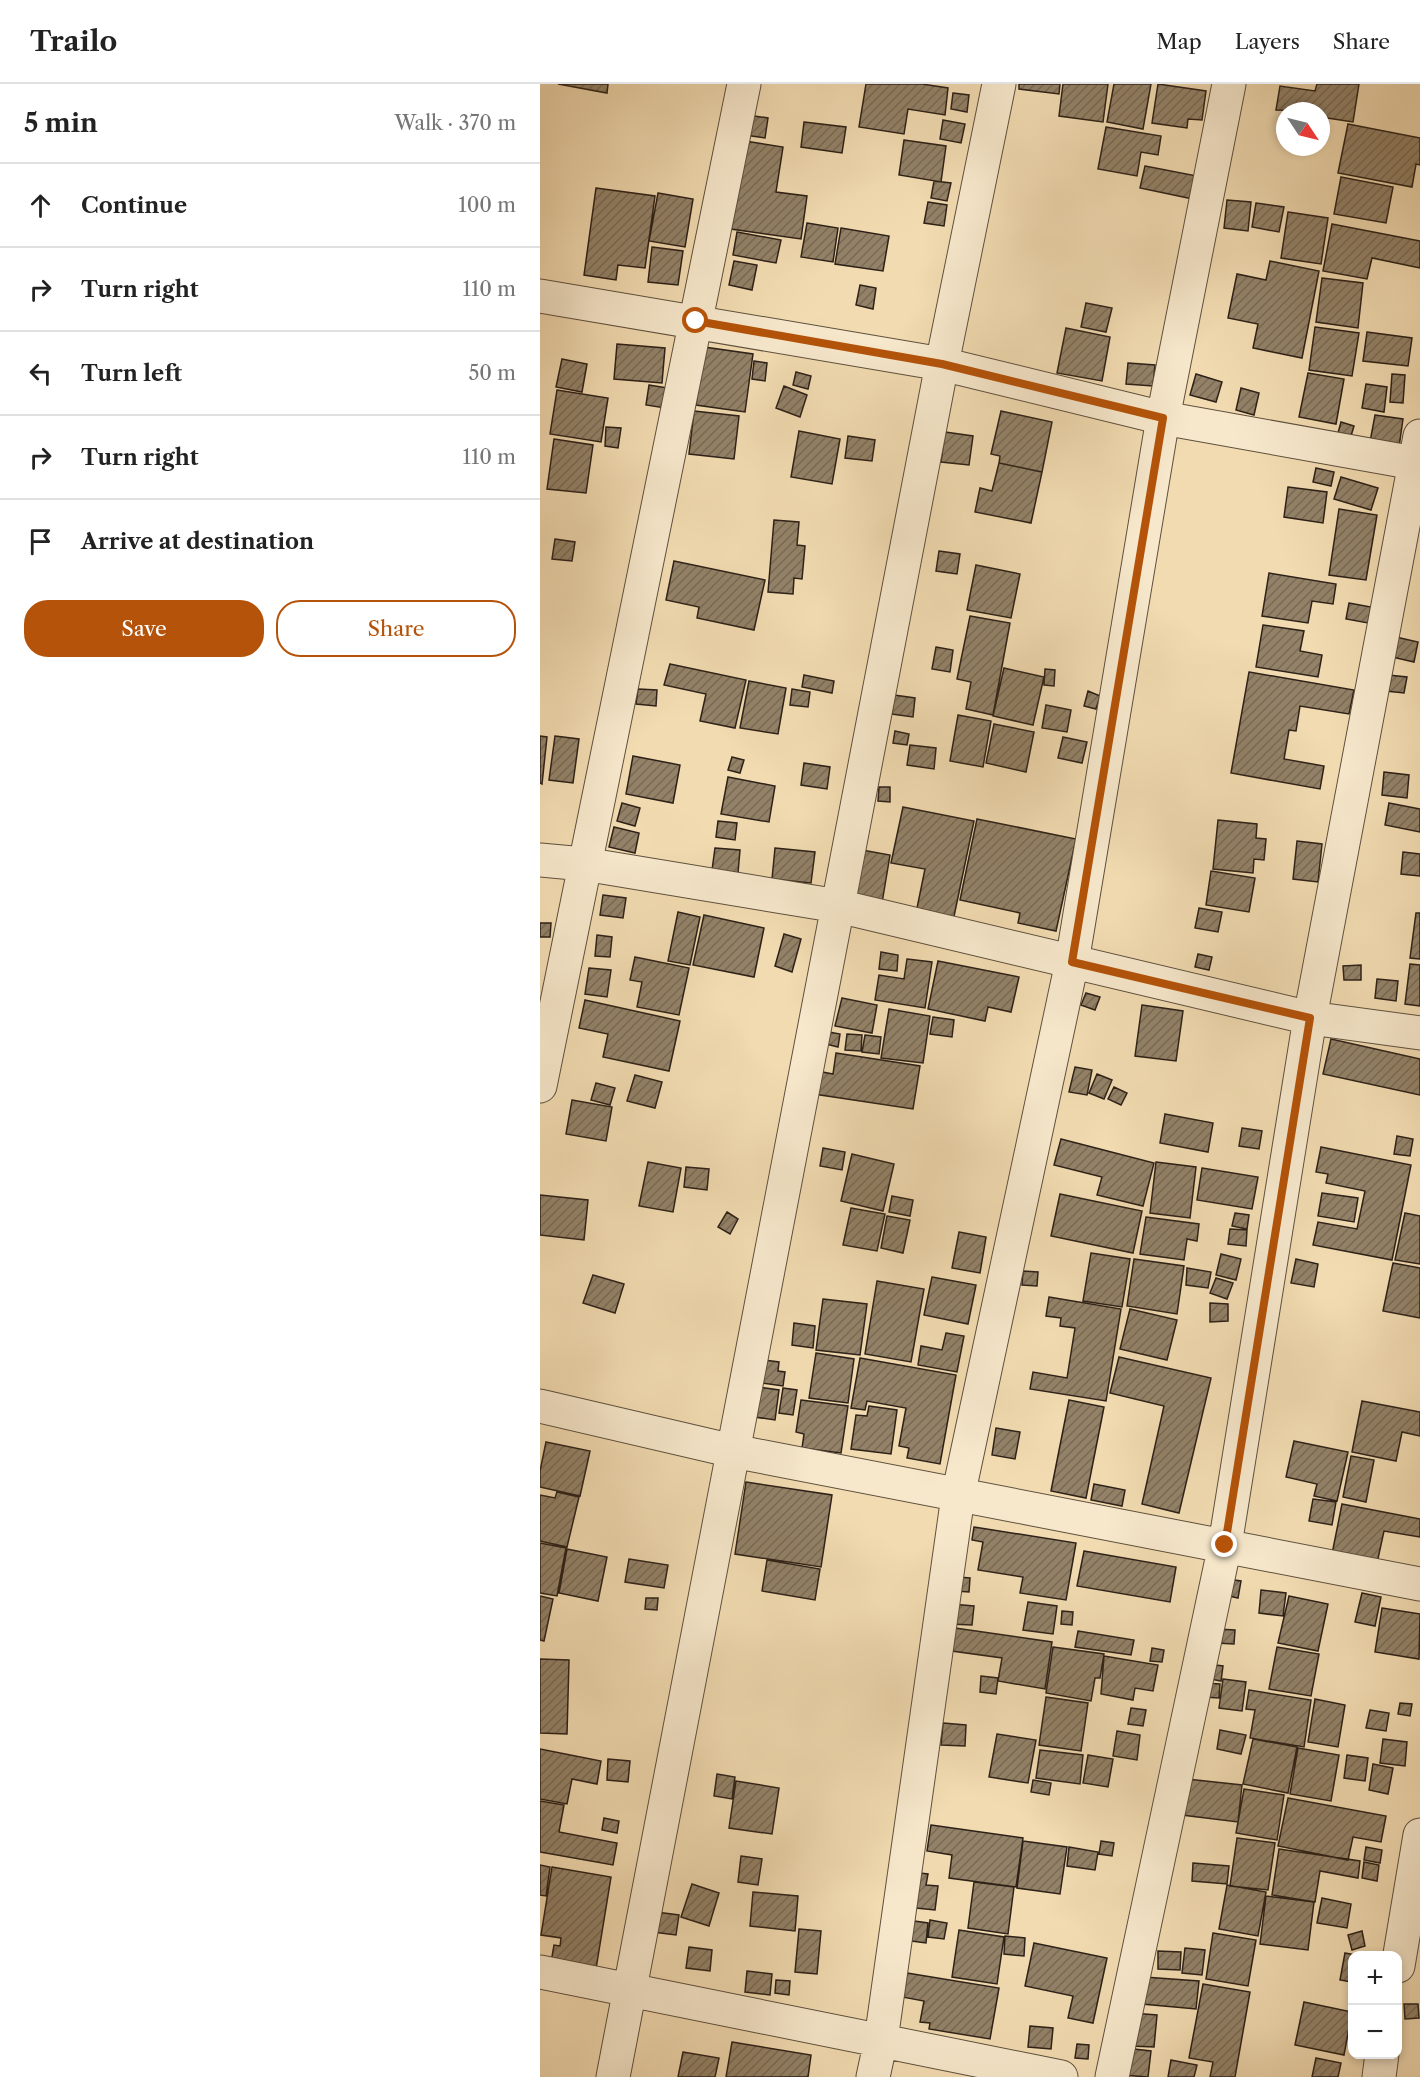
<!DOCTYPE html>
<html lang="en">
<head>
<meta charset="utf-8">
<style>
	body { margin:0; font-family:"Libre Caslon Text",serif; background:#f6f6f6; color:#222 }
	.controls { position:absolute; right:18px; bottom:18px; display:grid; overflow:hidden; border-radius:12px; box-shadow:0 3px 9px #0003 }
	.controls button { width:54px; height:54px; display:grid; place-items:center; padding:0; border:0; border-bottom:2px solid #e0e0e0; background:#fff; color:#222; font:30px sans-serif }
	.compass { position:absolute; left:736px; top:18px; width:54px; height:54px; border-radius:50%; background:#fff; box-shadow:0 3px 9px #0003; rotate:125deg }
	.stop { position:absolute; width:18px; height:18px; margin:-14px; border:4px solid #b45309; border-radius:50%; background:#fff }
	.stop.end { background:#b45309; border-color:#fff; box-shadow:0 2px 6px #0008 }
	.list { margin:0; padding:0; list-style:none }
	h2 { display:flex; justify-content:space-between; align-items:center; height:78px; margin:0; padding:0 24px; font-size:26px }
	h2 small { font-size:20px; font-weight:400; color:#767676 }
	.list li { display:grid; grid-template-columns:39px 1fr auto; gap:18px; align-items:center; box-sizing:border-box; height:84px; padding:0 24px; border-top:2px solid #e0e0e0 }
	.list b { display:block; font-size:22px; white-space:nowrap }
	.list em { font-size:20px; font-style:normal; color:#767676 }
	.actions { display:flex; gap:12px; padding:18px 24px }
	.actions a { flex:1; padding:14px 0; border:2px solid #b45309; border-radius:24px; text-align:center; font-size:21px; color:#b45309 }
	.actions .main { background:#b45309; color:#fff }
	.icon { flex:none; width:33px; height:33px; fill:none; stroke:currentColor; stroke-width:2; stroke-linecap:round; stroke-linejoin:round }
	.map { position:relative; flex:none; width:880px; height:1993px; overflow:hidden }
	header { display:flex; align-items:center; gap:36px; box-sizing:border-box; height:84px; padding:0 30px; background:#fff; border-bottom:2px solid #e0e0e0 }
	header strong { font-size:28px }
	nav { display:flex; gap:33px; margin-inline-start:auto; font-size:21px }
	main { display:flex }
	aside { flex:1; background:#fff }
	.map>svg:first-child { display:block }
</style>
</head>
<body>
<header>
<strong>Trailo</strong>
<nav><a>Map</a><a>Layers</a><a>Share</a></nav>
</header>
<main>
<aside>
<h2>5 min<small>Walk · 370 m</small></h2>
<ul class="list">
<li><svg class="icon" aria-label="ahead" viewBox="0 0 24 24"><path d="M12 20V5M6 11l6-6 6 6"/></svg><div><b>Continue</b></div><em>100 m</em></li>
<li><svg class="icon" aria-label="right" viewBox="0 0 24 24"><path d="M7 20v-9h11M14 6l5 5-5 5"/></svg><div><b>Turn right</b></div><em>110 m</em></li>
<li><svg class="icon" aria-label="left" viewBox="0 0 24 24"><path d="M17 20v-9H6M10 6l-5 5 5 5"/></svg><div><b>Turn left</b></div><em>50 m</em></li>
<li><svg class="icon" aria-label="right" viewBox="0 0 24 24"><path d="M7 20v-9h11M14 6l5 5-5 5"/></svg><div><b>Turn right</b></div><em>110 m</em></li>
<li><svg class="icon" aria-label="arrive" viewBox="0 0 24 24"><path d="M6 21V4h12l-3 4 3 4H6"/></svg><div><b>Arrive at destination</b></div></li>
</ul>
<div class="actions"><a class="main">Save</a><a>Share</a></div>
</aside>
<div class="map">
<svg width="880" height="1993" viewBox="0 0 880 1993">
	<defs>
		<pattern id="building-hatch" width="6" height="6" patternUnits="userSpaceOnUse" patternTransform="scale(1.5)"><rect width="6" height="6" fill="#938268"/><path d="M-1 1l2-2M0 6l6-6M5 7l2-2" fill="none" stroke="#786a55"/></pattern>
	</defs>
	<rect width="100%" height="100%" fill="#f2dbb1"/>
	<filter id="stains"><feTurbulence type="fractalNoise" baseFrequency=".00333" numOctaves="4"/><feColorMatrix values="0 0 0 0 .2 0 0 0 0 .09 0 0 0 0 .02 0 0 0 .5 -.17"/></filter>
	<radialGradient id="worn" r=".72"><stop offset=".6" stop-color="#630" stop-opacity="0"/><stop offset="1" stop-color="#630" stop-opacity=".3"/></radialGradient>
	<path fill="url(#building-hatch)" stroke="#2d2118" stroke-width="1.5" d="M18,0H68L67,9Z
		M326,0H382L408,4L405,31L368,25L364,50L319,43Z
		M479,0H520L519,10L479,5Z
		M523,0H568L563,38L519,32Z
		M574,0H611L603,45L567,38Z
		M618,0L666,7L662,36L648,35L647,44L612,39Z
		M777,0H819L813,38L781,33V27L736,26L740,2L775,7Z
		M413,9L429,11L427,28L411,25Z
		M208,31L228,34L225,54L205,51Z
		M403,36L425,40L421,59L400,55Z
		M264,38L306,43L302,69L261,63Z
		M808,40L880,54V81L876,80L872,103L798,89Z
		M566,43L621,52L618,71L601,68L597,92L558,85Z
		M364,56L406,62L401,98L359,91Z
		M205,57L243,63L236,108L267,112L261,155L191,145Z
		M605,82L657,92L653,115L600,104Z
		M801,93L853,103L846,139L794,130Z
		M394,97L411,99L407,117L391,114Z
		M56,104L115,112L105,184L78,181L76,196L44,191Z
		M118,109L153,115L145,163L109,157Z
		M687,116L711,118L708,147L684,144Z
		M388,118L407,121L404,142L384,139Z
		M716,119L744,123L739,148L712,143Z
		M748,128L788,134L781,180L741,174Z
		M267,139L298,144L293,178L261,173Z
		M792,140L880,157V184L832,174L827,195L783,187Z
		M301,144L349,152L343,187L295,180Z
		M197,148L241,156L236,179L193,171Z
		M112,163L143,167L138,201L108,198Z
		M194,177L217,181L212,206L189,201Z
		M730,177L779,187L762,274L713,264L718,240L688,234L697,190L726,196Z
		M782,194L823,199L818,244L776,238Z
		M320,201L336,204L333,225L316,221Z
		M546,219L572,224L566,248L541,243Z
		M775,243L819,249L812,292L769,286Z
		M526,244L570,253L562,297L517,289Z
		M827,248L872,254L868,282L823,277Z
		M77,260L125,264L122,299L74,295Z
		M164,263L213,270L205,328L156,321Z
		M22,275L47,280L42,308L16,303Z
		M214,277L227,279L225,297L212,295Z
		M588,279L615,281L613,302L586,300Z
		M256,288L271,292L268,305L253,301Z
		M768,289L804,295L796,340L759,333Z
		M656,290L682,298L676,318L650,311Z
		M852,290L865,291L863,319L850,318Z
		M826,300L847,303L844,328L822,324Z
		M109,301L128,304L125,324L106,321Z
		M244,302L267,311L260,333L236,324Z
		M701,304L719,309L714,331L696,326Z
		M17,306L68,314L61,358L10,350Z
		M154,327L199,332L194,375L149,370Z
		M461,327L512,338L502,388L459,379L460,372L451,370Z
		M835,331L863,335L859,363L830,358Z
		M801,338L814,342L811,352L798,349Z
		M66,343L81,344L78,364L65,362Z
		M259,347L300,355L292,400L251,393Z
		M405,348L433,352L429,381L401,378Z
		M308,352L335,356L332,377L305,374Z
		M14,355L53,361L46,409L7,405Z
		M459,379L502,388L491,439L435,428L440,404L452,407Z
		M776,384L794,388L791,402L773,398Z
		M801,393L838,404L831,426L794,415Z
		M748,403L787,408L783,439L744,433Z
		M799,425L837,431L826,496L789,491Z
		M234,436L259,438L257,461L265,462L262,495L254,494L253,510L228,508Z
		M15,455L35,458L32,477L12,475Z
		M399,467L420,470L417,490L396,487Z
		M134,477L225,496L214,546L157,534L159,523L126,516Z
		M436,481L480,490L471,534L427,526Z
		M729,489L796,500L793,520L772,517L768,539L722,532Z
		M809,519L831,523L828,539L806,535Z
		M430,532L470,539L453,631L426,625L431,598L417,595Z
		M723,541L764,547L760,567L782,571L778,593L716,583Z
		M856,553L878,558L874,578L852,573Z
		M396,563L413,566L410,588L392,585Z
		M130,580L206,596L195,644L160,637L166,610L124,601Z
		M464,584L504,593L493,641L453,632Z
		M505,585L515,586L514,602L504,601Z
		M709,588L814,606L809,630L760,622L756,647L749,646L744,675L784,682L780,705L691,689Z
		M264,591L294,597L292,609L262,603Z
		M848,591L867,593L864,609L846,607Z
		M209,597L246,604L238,650L200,644Z
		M98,605L117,606L116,622L96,620Z
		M252,605L270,608L268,623L250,621Z
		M548,607L560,612L556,625L544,622Z
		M354,611L375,614L373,633L352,630Z
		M506,621L531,626L527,648L502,644Z
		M418,631L451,637L443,683L410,677Z
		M454,640L494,648L486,688L446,679Z
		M355,647L369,650L367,661L353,659Z
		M0,652L7,653L2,700L0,699Z
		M15,652L39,655L33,699L9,696Z
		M523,653L547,658L542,679L518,674Z
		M370,661L396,664L394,685L367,681Z
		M93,672L140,681L133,719L86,710Z
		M192,673L204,676L200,689L188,686Z
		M264,679L290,683L287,705L261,701Z
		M844,688L869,691L867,714L842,711Z
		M188,693L235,702L229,738L181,730Z
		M339,703H350V718L338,717Z
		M82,719L100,724L95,742L77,737Z
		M849,719L880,725V748L845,741Z
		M363,723L434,737L413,837L376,829L385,785L351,779Z
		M437,735L536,755L516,847L478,839L480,829L420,816Z
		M678,736L717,740L716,754L726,755L724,776L714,775L713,789L673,785Z
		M178,737L197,739L195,756L176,753Z
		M74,743L99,749L95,769L69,763Z
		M757,757L782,760L778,798L753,795Z
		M175,764L200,766L198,789L172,786Z
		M235,764L275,768L271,799L232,795Z
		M322,766L350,771L342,819L314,815Z
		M863,768L880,770V792L861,790Z
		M671,787L715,794L709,828L666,821Z
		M63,811L86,814L83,834L60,831Z
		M659,824L682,828L678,848L655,844Z
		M138,828L160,833L150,881L128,877Z
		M876,829H880V875L870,874Z
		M164,831L224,844L214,893L153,881Z
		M0,839H11L10,853H0Z
		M244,850L261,855L252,888L235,882Z
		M57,851L72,853L70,873L55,872Z
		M341,868L358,871L357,887L339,885Z
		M658,870L672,873L669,886L655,883Z
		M95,873L149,884L139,931L97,923L102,898L90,896Z
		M367,875L392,878L385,924L335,916L339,891L364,895Z
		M398,877L479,893L471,928L448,923L445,937L388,925Z
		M870,880L880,881V922L865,920Z
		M821,881V896H804L803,882Z
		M49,884L71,886L67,913L45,910Z
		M837,895L858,897L856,917L835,914Z
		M546,909L560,913L555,926L541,921Z
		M302,914L337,921L332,949L295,942Z
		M45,916L140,937L129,987L63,973L68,950L39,944Z
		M602,921L643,927L636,977L595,972Z
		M349,925L390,932L383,979L341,974Z
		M393,933L414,936L412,953L390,950Z
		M289,948L300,950L298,963L286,960Z
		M307,950L322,951L321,967L305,966Z
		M325,951L341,953L339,970L322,968Z
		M791,955L880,975V1011L783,990Z
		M296,969L380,982L373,1025L274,1010L277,987L293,990Z
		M535,983L552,986L547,1011L529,1008Z
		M557,990L572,996L564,1015L549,1009Z
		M95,991L122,998L115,1024L87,1017Z
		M56,999L75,1004L70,1021L51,1016Z
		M574,1003L587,1009L581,1021L568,1015Z
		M32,1016L72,1023L66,1057L26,1050Z
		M625,1030L673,1039L668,1068L620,1059Z
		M702,1044L722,1047L719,1065L699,1062Z
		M857,1052L873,1055L870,1072L854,1070Z
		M521,1055L614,1079L603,1122L557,1111L562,1093L514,1081Z
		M781,1063L871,1081L852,1176L773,1161L778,1138L817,1145L825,1107L786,1099L788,1090L776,1088Z
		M283,1064L305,1068L302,1086L280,1082Z
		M312,1070L354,1080L343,1127L301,1117Z
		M108,1078L141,1084L133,1128L99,1122Z
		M616,1078L656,1083L650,1134L610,1129Z
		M146,1083L169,1085L167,1106L144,1103Z
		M662,1084L718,1093L712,1125L657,1116Z
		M782,1109L818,1114L814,1138L778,1132Z
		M520,1110L602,1127L593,1169L511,1152Z
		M0,1111L48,1116L44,1156L0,1151Z
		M352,1112L373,1116L370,1132L349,1128Z
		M311,1124L345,1130L337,1167L303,1161Z
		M187,1128L198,1135L190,1150L178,1143Z
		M695,1129L709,1131L707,1145L692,1142Z
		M865,1129L880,1132V1180L855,1176Z
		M347,1132L370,1136L363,1169L341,1164Z
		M606,1133L659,1140L657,1157L647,1155L644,1176L600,1170Z
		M690,1145L707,1146L706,1162L688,1160Z
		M419,1148L446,1153L440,1189L412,1184Z
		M551,1169L590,1175L582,1223L543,1217Z
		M681,1170L701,1175L696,1196L676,1191Z
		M594,1175L644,1182L637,1230L587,1222Z
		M756,1175L778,1180L774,1203L751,1199Z
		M853,1179L880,1184V1234L843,1227Z
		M647,1184L671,1188L668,1204L646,1201Z
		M483,1187L498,1188L497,1202L482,1201Z
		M53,1191L84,1200L75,1229L43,1219Z
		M392,1193L436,1201L428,1240L384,1231Z
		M676,1194L693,1199L687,1215L670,1209Z
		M337,1197L384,1205L371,1278L325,1270Z
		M509,1213L581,1225L566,1317L490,1305L493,1288L527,1294L535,1244L520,1242L521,1234L506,1232Z
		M283,1215L327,1220L320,1271L276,1266Z
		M670,1219L688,1220V1237L670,1238Z
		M590,1225L637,1236L627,1276L580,1265Z
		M254,1239L275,1242L273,1264L252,1261Z
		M406,1249L424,1252L417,1288L378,1281L381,1262L402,1266Z
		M276,1269L314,1275L308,1319L269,1314Z
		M579,1273L671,1294L639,1429L602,1420L624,1322L570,1309Z
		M320,1274L416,1291L400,1380L367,1374L369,1364L359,1362L366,1324L327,1317L325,1326L311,1324Z
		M216,1275L239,1278L238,1287L245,1288L243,1302L214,1298Z
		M212,1302L239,1306L235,1336L208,1332Z
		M243,1304L257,1306L253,1331L239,1329Z
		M261,1316L308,1322L301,1369L262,1364L264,1350L256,1348Z
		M529,1316L564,1323L546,1414L511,1407Z
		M822,1317L880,1328V1352L862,1348L856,1377L812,1368Z
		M329,1322L357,1326L351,1370L311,1365L316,1331L327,1332Z
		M456,1344L480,1348L475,1375L452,1371Z
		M754,1357L808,1368L797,1417L774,1412L777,1400L746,1393Z
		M6,1358L50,1367L40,1412L0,1403V1387Z
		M811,1372L834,1376L826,1418L803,1413Z
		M206,1398L292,1411L281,1483L195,1470Z
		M554,1400L585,1406L582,1422L551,1416Z
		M17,1408L39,1413L27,1463L0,1457V1411L15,1414Z
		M773,1415L796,1418L792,1441L769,1437Z
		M802,1420L880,1435V1453L844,1447L837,1479L792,1470Z
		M434,1443L536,1459L526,1516L480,1509L483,1493L438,1486L443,1458L432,1456Z
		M0,1459L26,1464L17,1512L0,1509Z
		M27,1465L67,1473L58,1517L19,1509Z
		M544,1467L636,1483L630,1518L537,1502Z
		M89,1475L128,1481L124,1504L85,1498Z
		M227,1476L280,1485L275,1516L222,1507Z
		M418,1493L430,1494L429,1508L416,1507Z
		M687,1495L701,1497L698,1514L684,1511Z
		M721,1506L746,1509L743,1532L719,1529Z
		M822,1509L841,1513L835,1542L815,1538Z
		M0,1512L13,1515L4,1557L0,1556Z
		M749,1512L788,1520L778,1567L738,1559Z
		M106,1514H118L117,1526L105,1525Z
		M488,1518L517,1522L513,1550L483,1546Z
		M411,1520L434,1522L432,1541L409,1540Z
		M842,1524L880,1530L879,1575L835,1568Z
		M522,1527L533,1528L532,1541L521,1540Z
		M415,1544L512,1558L505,1605L458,1597L462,1574L412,1567Z
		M677,1545L695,1546L694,1560L676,1559Z
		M538,1547L594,1556L591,1571L535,1563Z
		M513,1563L564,1570L560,1594H555L551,1617L506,1609Z
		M737,1563L779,1570L771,1612L729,1605Z
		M612,1564L624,1566L622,1578L610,1577Z
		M564,1572L618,1581L613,1607L595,1604L593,1616L561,1610Z
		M0,1575L29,1576L27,1650L0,1649Z
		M667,1580L683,1582L681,1597L665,1594Z
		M441,1592L458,1594L456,1610L440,1608Z
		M683,1595L706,1598L702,1627L679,1624Z
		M663,1599L680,1600L679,1614L662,1613Z
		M709,1606L771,1616L764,1663L710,1654L715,1626L706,1625Z
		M506,1613L548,1619L541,1667L499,1661Z
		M775,1615L805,1621L798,1663L768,1658Z
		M860,1619L872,1620L870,1632L858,1630Z
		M591,1624L606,1626L603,1642L588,1640Z
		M830,1626L849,1629L846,1647L826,1644Z
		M403,1639L426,1641L425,1662L401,1661Z
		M680,1646L706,1651L701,1670L677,1665Z
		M577,1647L600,1651L597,1676L573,1672Z
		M457,1650L496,1656L488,1699L449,1693Z
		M713,1655L757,1663L748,1709L703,1700Z
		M843,1655L867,1658L865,1682L840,1679Z
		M758,1664L799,1671L791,1717L750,1710Z
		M0,1665L61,1677L57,1700L32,1695L27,1720L0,1715Z
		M500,1666L543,1671L540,1700L496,1694Z
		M548,1671L573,1675L568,1703L543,1699Z
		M807,1671L828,1674L825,1697L804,1694Z
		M68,1675L90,1677L88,1698L67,1696Z
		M833,1680L853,1684L848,1710L829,1706Z
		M177,1690L195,1693L192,1715L174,1712Z
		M647,1695L702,1701L698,1738L642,1731Z
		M493,1696L511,1699L509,1711L491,1708Z
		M196,1697L239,1704L232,1750L189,1744Z
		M704,1705L744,1711L737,1756L696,1749Z
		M748,1714L846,1732L841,1758L813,1753L808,1776L738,1762Z
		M0,1717L24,1721L19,1748L77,1759L73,1781L0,1768Z
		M64,1734L79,1737L77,1749L62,1746Z
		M391,1741L483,1754L476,1803L409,1794L412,1771L387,1767Z
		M697,1754L735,1759L728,1806L690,1802Z
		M483,1757L527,1763L520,1810L477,1804Z
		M561,1757L574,1759L572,1772L559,1770Z
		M529,1763L558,1768L555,1786L527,1782Z
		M826,1763L842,1766L840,1779L824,1776Z
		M739,1765L820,1777L818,1794L780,1787L775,1818L732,1811Z
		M201,1772L222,1775L218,1801L198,1798Z
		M824,1778L839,1781L837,1797L822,1794Z
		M653,1779L689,1782L687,1800L652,1797Z
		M0,1781L10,1783L6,1812L0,1811Z
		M12,1783L71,1793L55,1891L10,1884L14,1861L20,1862L21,1854L1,1851Z
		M370,1788L388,1790L386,1801L398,1802L395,1826L366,1823Z
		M434,1798L474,1803L468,1850L428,1844Z
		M152,1800L179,1809L169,1842L141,1833Z
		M687,1801L726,1808L718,1852L679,1845Z
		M213,1808L258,1812L255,1847L210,1842Z
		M726,1812L774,1818L768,1866L720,1860Z
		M782,1814L811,1820L807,1844L777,1839Z
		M116,1828L139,1831L136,1851L113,1848Z
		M367,1836L388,1839L386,1859L364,1856Z
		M390,1836L407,1839L404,1855L388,1853Z
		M259,1845L281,1847L277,1890L255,1888Z
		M419,1846L464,1853L457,1900L412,1893Z
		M822,1847L825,1862L812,1866L808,1851Z
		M673,1849L716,1856L708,1902L666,1895Z
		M465,1852L485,1854L484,1872L464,1870Z
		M494,1859L567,1874L553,1939L528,1934L533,1912L485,1902Z
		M149,1863L172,1866L170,1887L146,1884Z
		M645,1864L665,1866L662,1891L642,1889Z
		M618,1867L641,1868L640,1886L618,1885Z
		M805,1869L821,1872H812V1898L800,1896Z
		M207,1887L232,1890L230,1911L205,1908Z
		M361,1888L459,1904L450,1955L389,1945L390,1939L380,1938L384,1917L357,1912Z
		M604,1893L659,1897L656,1925L602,1920Z
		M236,1896L250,1897L249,1911L235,1909Z
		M663,1900L710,1908L695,1993H670L673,1978L649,1974Z
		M764,1918L812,1928L804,1971L755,1961Z
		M864,1920H878L879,1934L865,1935Z
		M592,1929L617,1931L614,1963L591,1962Z
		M490,1942L513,1944L511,1965L488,1963Z
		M192,1958L271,1971L268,1993H186Z
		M537,1960L549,1961L548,1975L535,1974Z
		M585,1964L611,1967L608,1993L582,1991Z
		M143,1968L179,1974L175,1993H138Z
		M776,1974L801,1979L798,1993H772Z
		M631,1976L657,1981L654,1993H628Z"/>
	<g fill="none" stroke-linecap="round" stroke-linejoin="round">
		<g stroke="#5e503e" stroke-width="35">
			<path id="street" d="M0,212L402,280L623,334L880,380
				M0,776L44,780L298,822L770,934L880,949
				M0,1002L204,0
				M0,1322L193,1367L880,1500
				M858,1882L880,1751
				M0,1888L521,1993
				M73,1993L402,280L459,0
				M333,1993L341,1956L418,1412L532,878L623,334L689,0
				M572,1993L685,1461L770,934L880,352
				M839,1993L842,1970"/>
		</g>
		<use href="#street" stroke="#f7e8cc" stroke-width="33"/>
	</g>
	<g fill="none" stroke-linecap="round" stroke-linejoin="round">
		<path stroke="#b45309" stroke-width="8" d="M156,237L402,280L623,334L532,878L770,934L685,1461"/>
	</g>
	<rect width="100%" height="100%" filter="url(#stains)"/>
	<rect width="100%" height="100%" fill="url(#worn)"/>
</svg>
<div class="controls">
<button>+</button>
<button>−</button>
</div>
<svg class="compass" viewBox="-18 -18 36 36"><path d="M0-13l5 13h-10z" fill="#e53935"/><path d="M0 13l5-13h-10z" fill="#767676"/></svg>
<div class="stop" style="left:156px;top:237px"></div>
<div class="stop end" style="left:685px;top:1461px"></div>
</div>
</main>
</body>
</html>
